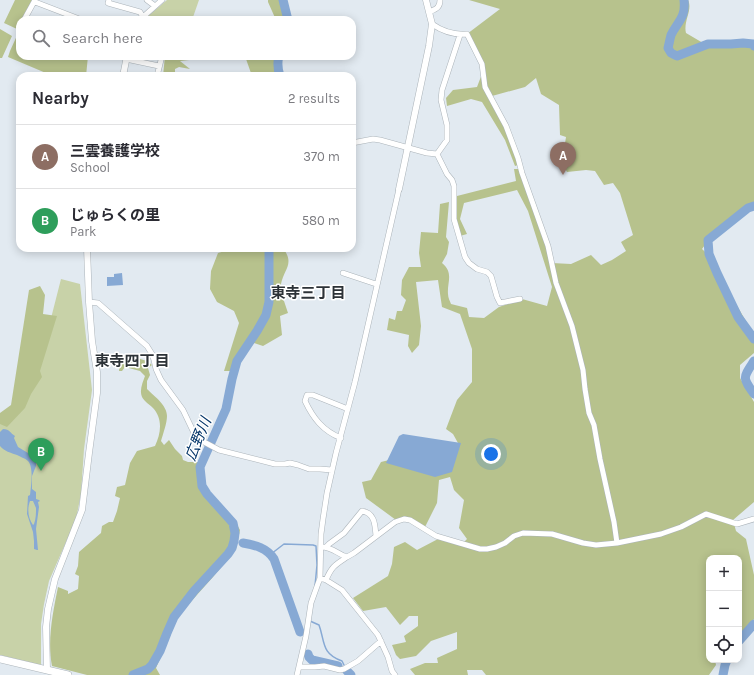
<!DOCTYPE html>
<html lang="en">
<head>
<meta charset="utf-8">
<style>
	body { margin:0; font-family:Karla,"Noto Sans JP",sans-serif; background:#f2f2f3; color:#2b2b33 }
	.controls { position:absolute; right:12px; bottom:12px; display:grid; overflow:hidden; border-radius:8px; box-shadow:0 2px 10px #0003 }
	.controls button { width:36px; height:36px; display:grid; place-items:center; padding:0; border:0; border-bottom:1px solid #e1e1e2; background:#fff; color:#2b2b33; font:20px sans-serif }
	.you { position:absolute; left:491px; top:454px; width:14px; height:14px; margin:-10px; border:3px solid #fff; border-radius:50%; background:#1a73e8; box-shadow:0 0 0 6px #1a73e833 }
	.badge { display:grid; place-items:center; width:26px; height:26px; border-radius:50%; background:#8150c8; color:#fff; font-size:13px; font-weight:700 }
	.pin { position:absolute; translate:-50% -33px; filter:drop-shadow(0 1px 2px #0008) }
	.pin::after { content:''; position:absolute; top:21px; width:14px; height:12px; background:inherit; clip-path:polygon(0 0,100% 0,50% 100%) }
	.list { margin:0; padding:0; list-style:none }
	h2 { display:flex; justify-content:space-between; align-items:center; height:52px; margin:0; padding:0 16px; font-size:17px }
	h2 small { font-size:13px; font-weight:400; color:#7c7c81 }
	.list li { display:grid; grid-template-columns:26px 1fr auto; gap:12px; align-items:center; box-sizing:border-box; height:64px; padding:0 16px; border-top:1px solid #e1e1e2 }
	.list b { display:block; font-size:15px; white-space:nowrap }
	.list p { margin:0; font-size:13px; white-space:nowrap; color:#7c7c81 }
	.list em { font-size:13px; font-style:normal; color:#7c7c81 }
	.icon { flex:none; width:22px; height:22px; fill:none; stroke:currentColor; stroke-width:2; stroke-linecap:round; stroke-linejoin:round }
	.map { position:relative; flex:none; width:754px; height:675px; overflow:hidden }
	.search { position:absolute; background:#fff; box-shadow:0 2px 10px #0003; left:16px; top:16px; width:340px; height:44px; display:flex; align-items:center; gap:10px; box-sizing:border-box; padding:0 14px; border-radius:12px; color:#7c7c81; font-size:15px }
	.panel { position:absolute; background:#fff; box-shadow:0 2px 10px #0003; left:16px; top:72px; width:340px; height:180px; border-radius:12px }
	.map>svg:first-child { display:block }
</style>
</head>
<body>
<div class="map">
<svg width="754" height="675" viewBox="0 0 754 675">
	<rect width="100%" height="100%" fill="#e2eaf1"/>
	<path fill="#c8d2a8" d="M167,0H199L192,20H150L147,17Z
		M61,279L80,284L92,390L84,449L81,494L76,519L49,581L44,604L41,624V665L0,655V421L35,381Z"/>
	<path fill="#b7c28d" d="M15,0H32L22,20H20V23L17,29L4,23Z
		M268,0H280L286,20H276L268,2Z
		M469,0H688C693,10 683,21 686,33L703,43L744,40L754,44V206L752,204L715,231L702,249L716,262L732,297L754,335V353L740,365V378L754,402V502L733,520L736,531L746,539L754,575V619L747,630L739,633V558H709V660H715L716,665L709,675H486L482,670H467L468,675H415L410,669L425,663H438L437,658L457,649V632L431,641L416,656L400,659L396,655L392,645L406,642L404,636L418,626V616H409L400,625L386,607L363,611L353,598L388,576L392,564L394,547L405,542L417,550L438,539L451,543L462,544L467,539L459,528L464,500L454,490L450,477L439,480L437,503L425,527L405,516L396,520L366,498L362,482L371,480L381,462L458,443L453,434L446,429L457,400L472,382V349L460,314L442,307L438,280L416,282L421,326L419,345L412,353L408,346L409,335L387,330L389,318L395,320L397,311H402L406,300L401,295L402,280L409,267H421L419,253L421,232L438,233L440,204L449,202L446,237L449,242L447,254L442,263C454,273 447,282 448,294C448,298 450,301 451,304L467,308L469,317L484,318L499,307L522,299L547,306L552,287L528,211L517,190L464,203L460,219L467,234L460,236L452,220L457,196L516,181L514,169H519L552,263L571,264L591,255L601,265L612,260L626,251L621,242L633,235L620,193L613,183L604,185L595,171L586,170L567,172L562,162L566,137L560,135L559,105L541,94L536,78L525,87L492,96L508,134L518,165L515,166L505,140L482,102L471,99L447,106L446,98L453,90L477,87L485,66L467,34L500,9Z
		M0,29L12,36L2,58H0Z
		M20,29V56H88L86,76H53L8,57L10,51Z
		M165,56H276L274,64L278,76H252L246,59L217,57L180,61L190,69L179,67L175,69V76H163Z
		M235,248H271V249L274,248H283C295,264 284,269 281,284C280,288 280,292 280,296L284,301L288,313L280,316L282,335L263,346L254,343L241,358L237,371H224L239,323L234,311L217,302L210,289L211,271L218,253Z
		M40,286L45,295L43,314L57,316L40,371L42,377L31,394L25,408L7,427L0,424V413L11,405L29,290Z
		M120,355L130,356L147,361L152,365L148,368L150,375L147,381V389C154,396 167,405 167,416C167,423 163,434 161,441L164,445L169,440L175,449L182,456L183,460L188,462H199L198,475L202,491L214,508L222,514L234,519L240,530L236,549L213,577L179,615L156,668L160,675H87L52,666C47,640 53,612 58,587L68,591V594L78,589L79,576L75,574L78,566L79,552L101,533L102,526L109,522H113L117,511L120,498L115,496L117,487L125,485L130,463L137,451L155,446C161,433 163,419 153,408C150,405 144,401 142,397C139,390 143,382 145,376L140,371L125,367L122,371H119L120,361L114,359Z"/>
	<path fill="#87a9d4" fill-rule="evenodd" d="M122,273L123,285L107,286V277H114V274Z
		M3,429C10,429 10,433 15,436L14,438L18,447L33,456L36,460V466L32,476V489L36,492V499L39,500L40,501L38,502L39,507L36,529L38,550H37L34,549V541L33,532L27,514L28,496L30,495C31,486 34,468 28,461C25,458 20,457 17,455C11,453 4,451 0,446V432ZM30,501H33L36,508C36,513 36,519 34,524L33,525C28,518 27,509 30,501Z
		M403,434L461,443L452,472L435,477L386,463L399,436Z"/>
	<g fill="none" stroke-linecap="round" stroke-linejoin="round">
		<path stroke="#87a9d4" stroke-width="1.5" d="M234,541L237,542
			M271,554L284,544L313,545L316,546L317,565L315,586
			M310,621L319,625C325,641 321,654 342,661L344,665"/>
		<path stroke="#87a9d4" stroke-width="9" d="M283,0L288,20
			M684,0C686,18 678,21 671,35C670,39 669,44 668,48L671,53L677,56L708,44H731L743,43L753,44L754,46
			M279,56C277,63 278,70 280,76
			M754,206L748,208L708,240L709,254L717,273L738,317L754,339
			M754,361C743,378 742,377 754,394
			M243,543C255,545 267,548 274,559L300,632
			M739,641L754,624
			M308,654L309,657L312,660L338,666
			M347,671L351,675
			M133,675L148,669L152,665L160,651L167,633L174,617L194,591L228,554L232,548L234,541L235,533L233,523L207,494L202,486L200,467L226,409L232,379L237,361L257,331L266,315L269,302V248
			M723,675L725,665L727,660"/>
		<g stroke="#acb4ba" stroke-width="6">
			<path id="minor" d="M109,0L108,3L140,12L143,17L147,20
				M147,0L155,6
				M35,2L82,20
				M429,12C436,9 440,8 440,0
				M143,17L162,0
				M24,20L35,0
				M432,24C442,31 454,35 467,34L482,64L485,87L506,126L518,158L522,173L548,246L556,283L572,326L583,370L585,389L589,413L594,425L600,459L614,522L617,543
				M126,59L159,66
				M157,76L162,56
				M352,143L373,139L380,140L427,153L437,154
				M437,154L447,174L452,180L454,186V219L465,257L469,263L477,269L487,272L491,276L497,297L500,303L520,299
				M437,154L447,140V125L441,100L442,90L460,35
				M343,273L376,284
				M89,302L98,303L147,346L152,354L154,360L156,369L161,380L183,410L194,433L204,442L219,450L275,464H285L290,463L298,465L309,469H320L332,470
				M341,438C323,431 313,418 305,401L307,395H313L348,409
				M321,547C333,547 337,554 347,557L354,553L395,522L404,519L410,520L436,536L480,549H487L496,547L505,543L514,536L523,533L552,534L583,543L596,545L617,543L661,534L681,527L706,514L737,524L754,519
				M326,547L329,544L344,533L362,511C375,513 375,525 376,536
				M320,578L326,580L342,590L378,635L388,657L392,671L395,675
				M326,580C332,566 335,565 347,557
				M299,667H315L324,666L340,670L344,669L358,661L381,641
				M297,675L306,636L311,603L320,578L321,534L323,519L327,493L336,453L355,382L399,189"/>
		</g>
		<g stroke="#acb4ba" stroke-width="7">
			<path id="tertiary" d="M140,20L143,17
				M123,76L127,56
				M399,189L429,46L432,24L426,0
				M47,670L46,627L48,609L55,579L82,510L89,453L97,393V372L92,341L89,302L87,248"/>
		</g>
		<g stroke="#acb4ba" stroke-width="8">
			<path id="secondary" d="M0,659L68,675"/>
		</g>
		<use href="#minor" stroke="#fff" stroke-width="5"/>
		<use href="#tertiary" stroke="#fff" stroke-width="6"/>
		<use href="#secondary" stroke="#fff" stroke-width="7"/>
	</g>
	<g text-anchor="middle" stroke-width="3" stroke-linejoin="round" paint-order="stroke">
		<g font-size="15" font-weight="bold" fill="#2c3237" stroke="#fff">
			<text x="308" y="298">東寺三丁目</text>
			<text x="132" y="366">東寺四丁目</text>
		</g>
		<g font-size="15" font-style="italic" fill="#043569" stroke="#fff">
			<text transform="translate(198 439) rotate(-68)" y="5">広野川</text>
		</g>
	</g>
</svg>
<div class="controls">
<button>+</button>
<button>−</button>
<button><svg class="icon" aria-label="locate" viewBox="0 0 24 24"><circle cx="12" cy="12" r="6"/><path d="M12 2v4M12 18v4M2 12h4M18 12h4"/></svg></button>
</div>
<div class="you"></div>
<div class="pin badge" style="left:563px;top:175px;background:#8d6e63">A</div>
<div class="pin badge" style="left:41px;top:471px;background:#2e9e5b">B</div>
<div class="search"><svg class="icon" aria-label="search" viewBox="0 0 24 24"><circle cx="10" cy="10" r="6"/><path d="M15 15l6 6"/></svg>Search here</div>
<section class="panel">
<h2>Nearby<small>2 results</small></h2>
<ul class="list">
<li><span class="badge" style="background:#8d6e63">A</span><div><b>三雲養護学校</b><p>School</p></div><em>370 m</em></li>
<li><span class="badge" style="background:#2e9e5b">B</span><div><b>じゅらくの里</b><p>Park</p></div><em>580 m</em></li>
</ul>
</section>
</div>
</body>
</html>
